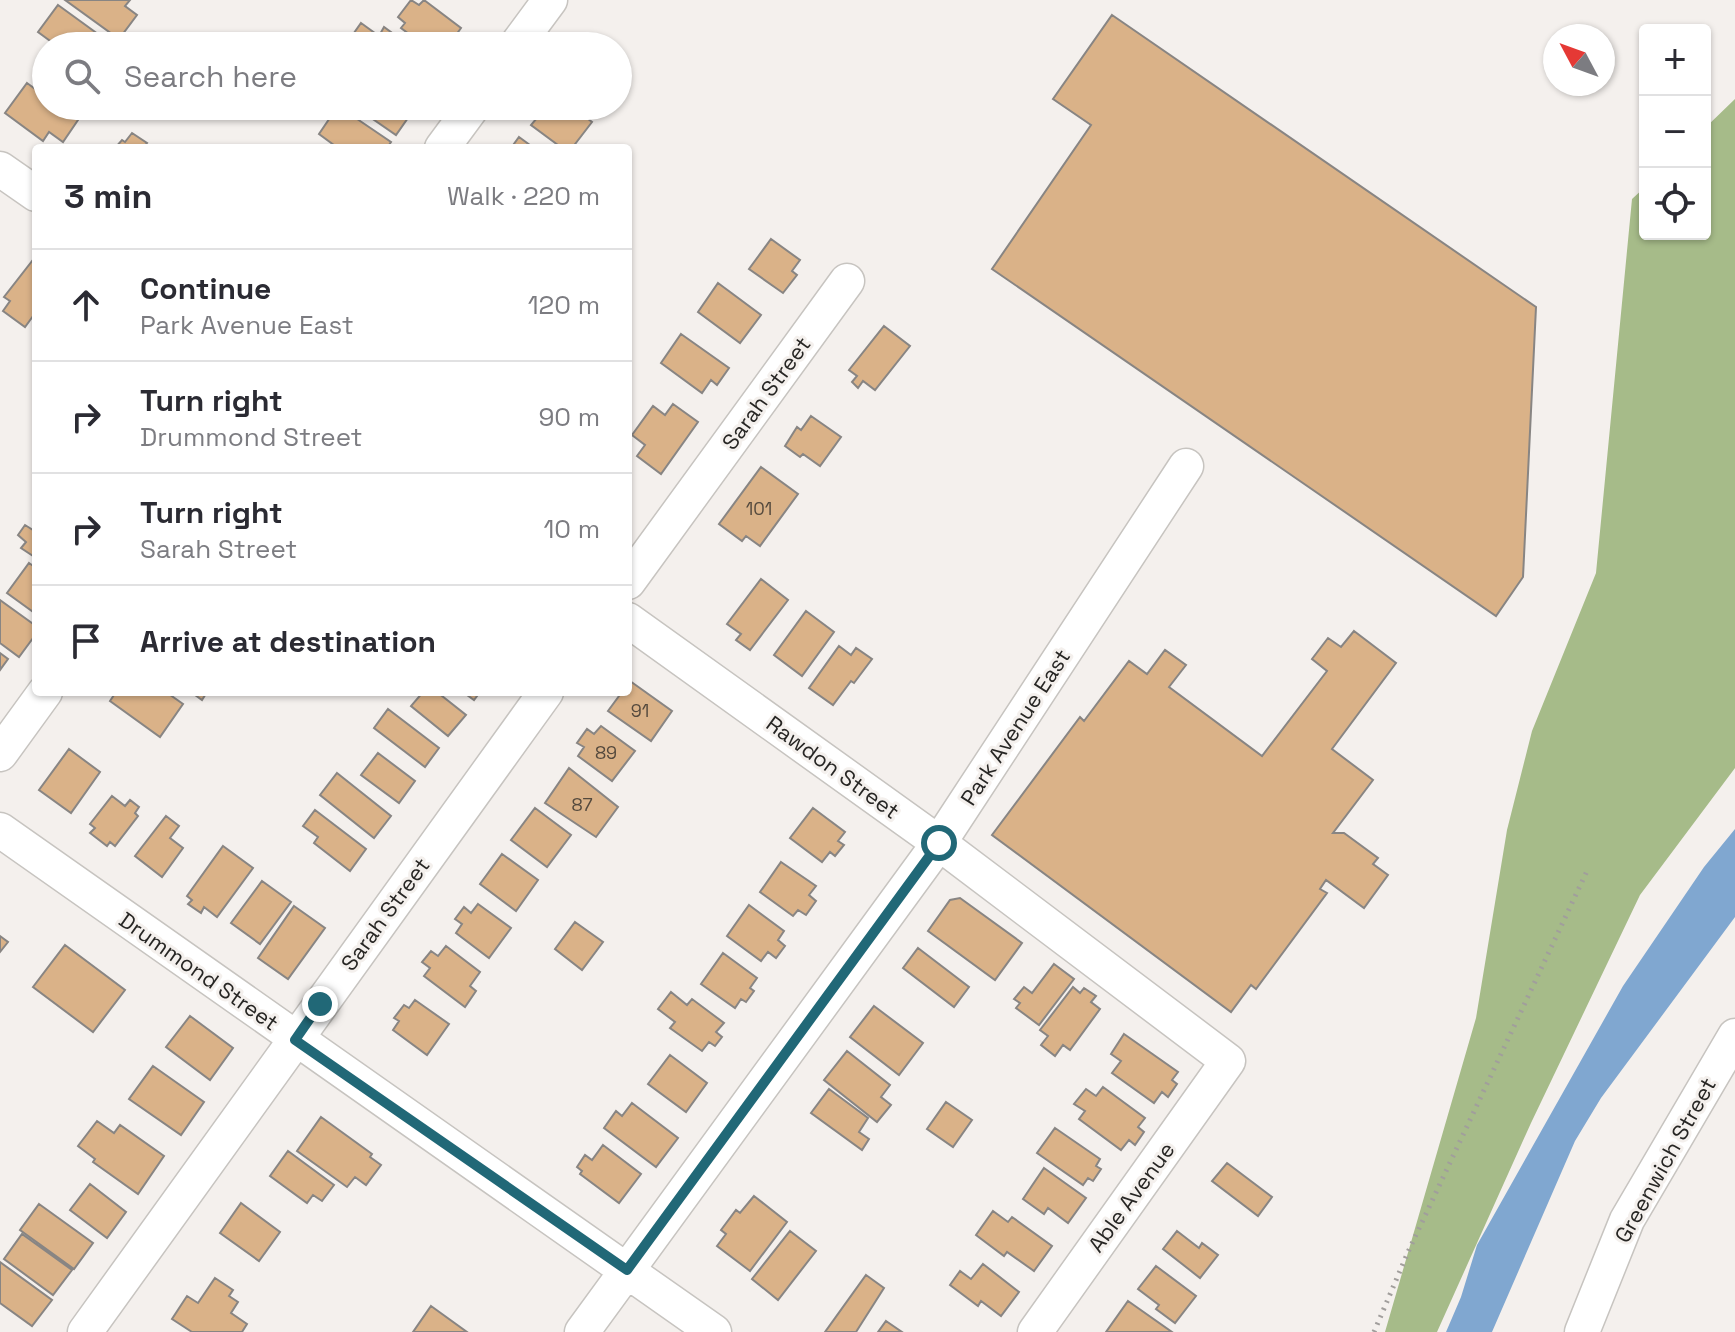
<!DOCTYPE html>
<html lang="en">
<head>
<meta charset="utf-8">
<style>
	body { margin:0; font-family:"Space Grotesk",sans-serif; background:#f7f7f7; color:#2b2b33 }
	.controls { position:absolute; right:24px; top:24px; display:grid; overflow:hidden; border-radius:8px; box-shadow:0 2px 6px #0004 }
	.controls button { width:72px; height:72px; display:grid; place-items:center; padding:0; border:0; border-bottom:2px solid #e1e1e2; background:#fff; color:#2b2b33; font:40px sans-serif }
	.compass { position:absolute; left:1543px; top:24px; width:72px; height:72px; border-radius:50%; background:#fff; box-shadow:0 2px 6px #0004; rotate:311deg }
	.stop { position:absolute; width:24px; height:24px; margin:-18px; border:6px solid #216877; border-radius:50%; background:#fff }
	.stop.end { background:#216877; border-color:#fff; box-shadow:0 2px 8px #0008 }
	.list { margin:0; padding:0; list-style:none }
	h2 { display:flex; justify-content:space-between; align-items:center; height:104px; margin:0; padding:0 32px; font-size:34px }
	h2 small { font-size:26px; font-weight:400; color:#7c7c81 }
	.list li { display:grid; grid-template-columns:52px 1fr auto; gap:24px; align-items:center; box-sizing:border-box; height:112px; padding:0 32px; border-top:2px solid #e1e1e2 }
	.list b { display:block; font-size:30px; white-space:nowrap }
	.list p { margin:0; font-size:26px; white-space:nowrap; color:#7c7c81 }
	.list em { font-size:26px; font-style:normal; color:#7c7c81 }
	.icon { flex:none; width:44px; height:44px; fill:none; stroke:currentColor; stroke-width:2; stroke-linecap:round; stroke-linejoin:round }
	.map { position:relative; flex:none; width:1735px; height:1332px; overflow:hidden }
	.search { position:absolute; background:#fff; box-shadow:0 2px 6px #0004; left:32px; top:32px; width:600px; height:88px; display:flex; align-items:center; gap:20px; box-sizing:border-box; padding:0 28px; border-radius:44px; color:#7c7c81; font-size:30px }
	.panel { position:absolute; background:#fff; box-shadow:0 2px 6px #0004; left:32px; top:144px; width:600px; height:552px; border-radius:8px }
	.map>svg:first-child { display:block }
</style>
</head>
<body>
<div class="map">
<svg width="1735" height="1332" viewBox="0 0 1735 1332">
	<rect width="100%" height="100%" fill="#f4f0ed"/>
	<path fill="#a6bb89" d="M1735,99V768L1640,895L1531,1123L1437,1332H1385L1476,1018L1507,830L1532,731L1596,573L1632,199L1645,187V234H1705V128Z"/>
	<path fill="#80a7d0" d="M1735,829V917L1601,1098L1575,1141L1492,1332H1446L1461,1297L1477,1245L1623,986L1704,867Z"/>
	<path fill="#dab288" stroke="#888583" stroke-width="2" d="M65,0H130L125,6L137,15L119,39Z
		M411,0L419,5L424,0L461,28L448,46H425L401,28L405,23L398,17Z
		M58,5L102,37L96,46H57L38,32Z
		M1112,15L1536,307L1523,577L1496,616L992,269L1091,125L1053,99Z
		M361,23L379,36L384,27L410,46H356L349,40Z
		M27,83L46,97V106H59L78,120L63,142L49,132L43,141L5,113Z
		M338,106L391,142L387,148H338L319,134Z
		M354,106H405L402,110L410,115L396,135Z
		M537,106H571L592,122L572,148H562L531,125L537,118L531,114Z
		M132,133L147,143L143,148H115L122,140L125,142Z
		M519,137L534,148H511Z
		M771,239L800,260L792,271L797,275L783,293L749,269Z
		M36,256V312L25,327L3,311L10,301L4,297Z
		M718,283L761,315L740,343L698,312Z
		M884,326L910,346L875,390L863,381L858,388L852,382L857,376L849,370Z
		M681,334L729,368L717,385L711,380L702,393L661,363Z
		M673,404L698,422L661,474L637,456L645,445L632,435L653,406L665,415Z
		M811,416L841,437L820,466L803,454L800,457L785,446L797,427L801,430Z
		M761,467L798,494L760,546L746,536L742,541L719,524Z
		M25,525L33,530L36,527V558L21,548L26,542L18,535Z
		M29,563L36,568V614L7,593Z
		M761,579L788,600L750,650L736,640L741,634L727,624Z
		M0,600L36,626V634L19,657L0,643Z
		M806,611L834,632L802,676L774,655Z
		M1354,631L1396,663L1332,749L1373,780L1333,833H1344L1378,858L1373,864L1388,875L1364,908L1326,880L1320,889L1327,893L1256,989L1251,985L1231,1012L992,835L1080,717L1084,721L1129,661L1147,674L1165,650L1186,665L1169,687L1262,756L1327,671L1312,659L1328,638L1341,647Z
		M839,646L851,655L856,648L872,659L854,683L851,681L833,705L809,688Z
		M0,653L8,659L0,670Z
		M630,681L672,711L651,741L608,711L622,692H628Z
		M116,692H166L183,704L160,737L110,701Z
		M191,692H207L202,700Z
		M423,692H437L466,715L448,736L411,706Z
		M463,692H480L474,700Z
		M388,709L439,748L425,767L374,728Z
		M601,726L635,751L612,781L578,756L584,747L577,743L587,729L594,734Z
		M69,749L100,772L71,813L39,790Z
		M378,753L415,781L399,803L361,775Z
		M569,768L618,807L596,837L545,803Z
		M337,773L391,816L374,838L320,795Z
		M112,796L125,806L130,800L139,807L135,813L138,816L115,846L110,842L107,846L90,833L95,828L90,824Z
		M535,808L571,835L547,867L511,840Z
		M813,808L845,832L838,841L844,845L835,856L830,852L822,862L790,838Z
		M315,810L366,849L350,871L314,843L318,837L303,826Z
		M166,816L179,826L170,838L183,848L162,877L135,856Z
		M223,846L253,868L217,917L204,907L201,913L188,904L192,900L187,896Z
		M502,854L538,880L516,911L480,884Z
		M781,862L816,886L809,895L816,901L806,915L798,910L793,916L760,892Z
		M262,881L291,902L260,944L231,923Z
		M960,898L1022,943L995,980L928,931L950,900Z
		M478,904L511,928L489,958L456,933L462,924L455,919L464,907L471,913Z
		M749,905L784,931L778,940L785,946L776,958L768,952L761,961L727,936Z
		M294,906L325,928L288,979L258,958Z
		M575,922L603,942L582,970L555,949Z
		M0,936L8,942L0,952Z
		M65,945L125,990L93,1032L33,987Z
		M446,946L480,972L470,986L476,991L465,1007L424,976L430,968L422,962L431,951L438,956Z
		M918,948L969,987L954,1007L903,968Z
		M723,953L757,978L750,988L754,991L746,1002L741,999L735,1008L701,984Z
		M1054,964L1074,979L1039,1025L1016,1008L1020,1003L1014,999L1024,987L1032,993Z
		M1073,987L1080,993L1084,988L1096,996L1091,1002L1100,1009L1070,1050L1063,1045L1055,1056L1041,1045L1048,1036L1040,1030Z
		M671,992L687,1005L692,999L724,1023L716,1032L722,1037L715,1046L709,1042L702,1051L670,1028L675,1022L658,1009Z
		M415,1000L449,1024L427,1055L393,1030L399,1021L394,1018L404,1005L409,1008Z
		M874,1006L923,1043L899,1075L850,1037Z
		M190,1016L233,1048L210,1080L166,1047Z
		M1124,1034L1178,1072L1172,1080L1177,1084L1168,1097L1162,1092L1154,1103L1112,1073L1121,1061L1111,1054Z
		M847,1051L890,1085L881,1097L891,1105L877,1122L824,1080Z
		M670,1055L707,1083L686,1112L648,1084Z
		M153,1066L204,1102L181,1135L129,1099Z
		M1103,1087L1145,1118L1138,1127L1144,1132L1135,1145L1129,1140L1121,1150L1079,1119L1085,1111L1074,1104L1086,1089L1096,1096Z
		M829,1089L868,1118L859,1132L869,1139L862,1150L811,1113Z
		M946,1102L972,1120L953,1147L927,1129Z
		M632,1103L678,1138L656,1167L604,1128L616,1111L622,1116Z
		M321,1117L372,1154L370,1157L381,1165L366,1185L355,1177L347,1187L297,1151Z
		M97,1121L114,1133L120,1125L164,1156L138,1194L93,1162L95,1159L78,1146Z
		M1055,1128L1100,1159L1096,1166L1101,1169L1093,1181L1088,1178L1083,1185L1037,1153Z
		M603,1145L641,1174L619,1203L580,1174L582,1171L577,1167L585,1155L592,1160Z
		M288,1151L334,1185L322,1201L313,1195L307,1203L270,1176Z
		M1227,1163L1272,1197L1258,1216L1212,1181Z
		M1044,1168L1086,1198L1068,1223L1048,1208L1044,1214L1023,1199Z
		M90,1184L126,1212L107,1238L70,1210Z
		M754,1196L787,1222L750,1271L717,1246L726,1234L721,1230L736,1210L740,1213Z
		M241,1203L280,1232L259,1261L220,1233Z
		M39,1204L93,1243L74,1269L20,1230Z
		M993,1211L1008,1222L1012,1217L1052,1246L1034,1271L1007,1252L1004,1256L976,1235Z
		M790,1231L816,1251L778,1300L752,1279Z
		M1177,1231L1199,1248L1202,1243L1218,1255L1200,1278L1163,1249Z
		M22,1234L72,1270L53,1295L4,1259Z
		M0,1262L52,1300L32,1326L0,1303Z
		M983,1264L1019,1292L1001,1316L981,1301L978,1306L950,1285L960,1271L971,1279Z
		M1156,1266L1196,1296L1175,1323L1156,1309L1159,1305L1138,1289Z
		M866,1275L884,1288L856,1332H825Z
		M215,1278L233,1290L229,1296L238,1302L231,1313L247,1324L242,1332H192L172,1319L187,1296L198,1303Z
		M1128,1301L1172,1332H1106Z
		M431,1306L467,1332H413Z
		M886,1321L902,1332H878Z"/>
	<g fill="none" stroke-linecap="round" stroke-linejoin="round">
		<g stroke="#c7c4c0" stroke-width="37">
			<path id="minor" d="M516,46L550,0
				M442,148L473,106
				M0,169L36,194
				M628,582L847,281
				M628,620L939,843L1228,1061L1035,1332
				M0,754L45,692
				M0,830L714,1332
				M85,1332L546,692
				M582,1332L939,843L1186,466
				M1582,1332L1627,1220L1735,1036"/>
		</g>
		<path stroke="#a19e9c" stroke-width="5" stroke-dasharray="2 6" stroke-linecap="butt" d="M1374,1332L1408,1252L1587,871"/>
		<use href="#minor" stroke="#fff" stroke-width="34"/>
	</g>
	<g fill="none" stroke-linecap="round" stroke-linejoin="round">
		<path stroke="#216877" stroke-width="10" d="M320,1004L295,1040L627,1270L939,843"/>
	</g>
	<g text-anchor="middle" stroke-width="6" stroke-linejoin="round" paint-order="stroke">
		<g font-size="18" fill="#54493d">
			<text x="759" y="515">101</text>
			<text x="640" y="717">91</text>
			<text x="606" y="759">89</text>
			<text x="582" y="811">87</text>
		</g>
		<g font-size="22" fill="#272624" stroke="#f4f0ed">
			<text transform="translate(766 393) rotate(-54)" y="8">Sarah Street</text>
			<text transform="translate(1015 727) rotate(-57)" y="8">Park Avenue East</text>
			<text transform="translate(833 767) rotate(36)" y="8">Rawdon Street</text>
			<text transform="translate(385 914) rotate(-54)" y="8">Sarah Street</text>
			<text transform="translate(199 971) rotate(35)" y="8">Drummond Street</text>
			<text transform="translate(1665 1160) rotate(-61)" y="8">Greenwich Street</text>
			<text transform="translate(1131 1197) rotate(-54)" y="8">Able Avenue</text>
		</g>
	</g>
</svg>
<div class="controls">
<button>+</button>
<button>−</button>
<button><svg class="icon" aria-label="locate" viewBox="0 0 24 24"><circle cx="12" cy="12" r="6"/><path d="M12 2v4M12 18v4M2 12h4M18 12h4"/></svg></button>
</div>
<svg class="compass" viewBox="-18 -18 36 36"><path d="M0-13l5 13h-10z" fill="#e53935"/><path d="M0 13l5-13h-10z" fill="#7c7c81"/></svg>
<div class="stop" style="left:939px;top:843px"></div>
<div class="stop end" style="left:320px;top:1004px"></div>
<div class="search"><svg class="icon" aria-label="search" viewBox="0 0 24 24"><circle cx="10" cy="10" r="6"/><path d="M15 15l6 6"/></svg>Search here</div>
<section class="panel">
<h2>3 min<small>Walk · 220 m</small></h2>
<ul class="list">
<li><svg class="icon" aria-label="ahead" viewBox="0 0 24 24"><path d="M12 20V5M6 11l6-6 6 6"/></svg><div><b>Continue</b><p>Park Avenue East</p></div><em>120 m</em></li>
<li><svg class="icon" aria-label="right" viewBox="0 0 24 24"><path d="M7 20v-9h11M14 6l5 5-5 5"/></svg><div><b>Turn right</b><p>Drummond Street</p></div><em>90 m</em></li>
<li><svg class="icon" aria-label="right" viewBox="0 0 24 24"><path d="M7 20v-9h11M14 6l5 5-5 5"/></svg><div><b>Turn right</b><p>Sarah Street</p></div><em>10 m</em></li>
<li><svg class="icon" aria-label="arrive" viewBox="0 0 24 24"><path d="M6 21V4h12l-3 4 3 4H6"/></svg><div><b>Arrive at destination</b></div></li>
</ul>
</section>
</div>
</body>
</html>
